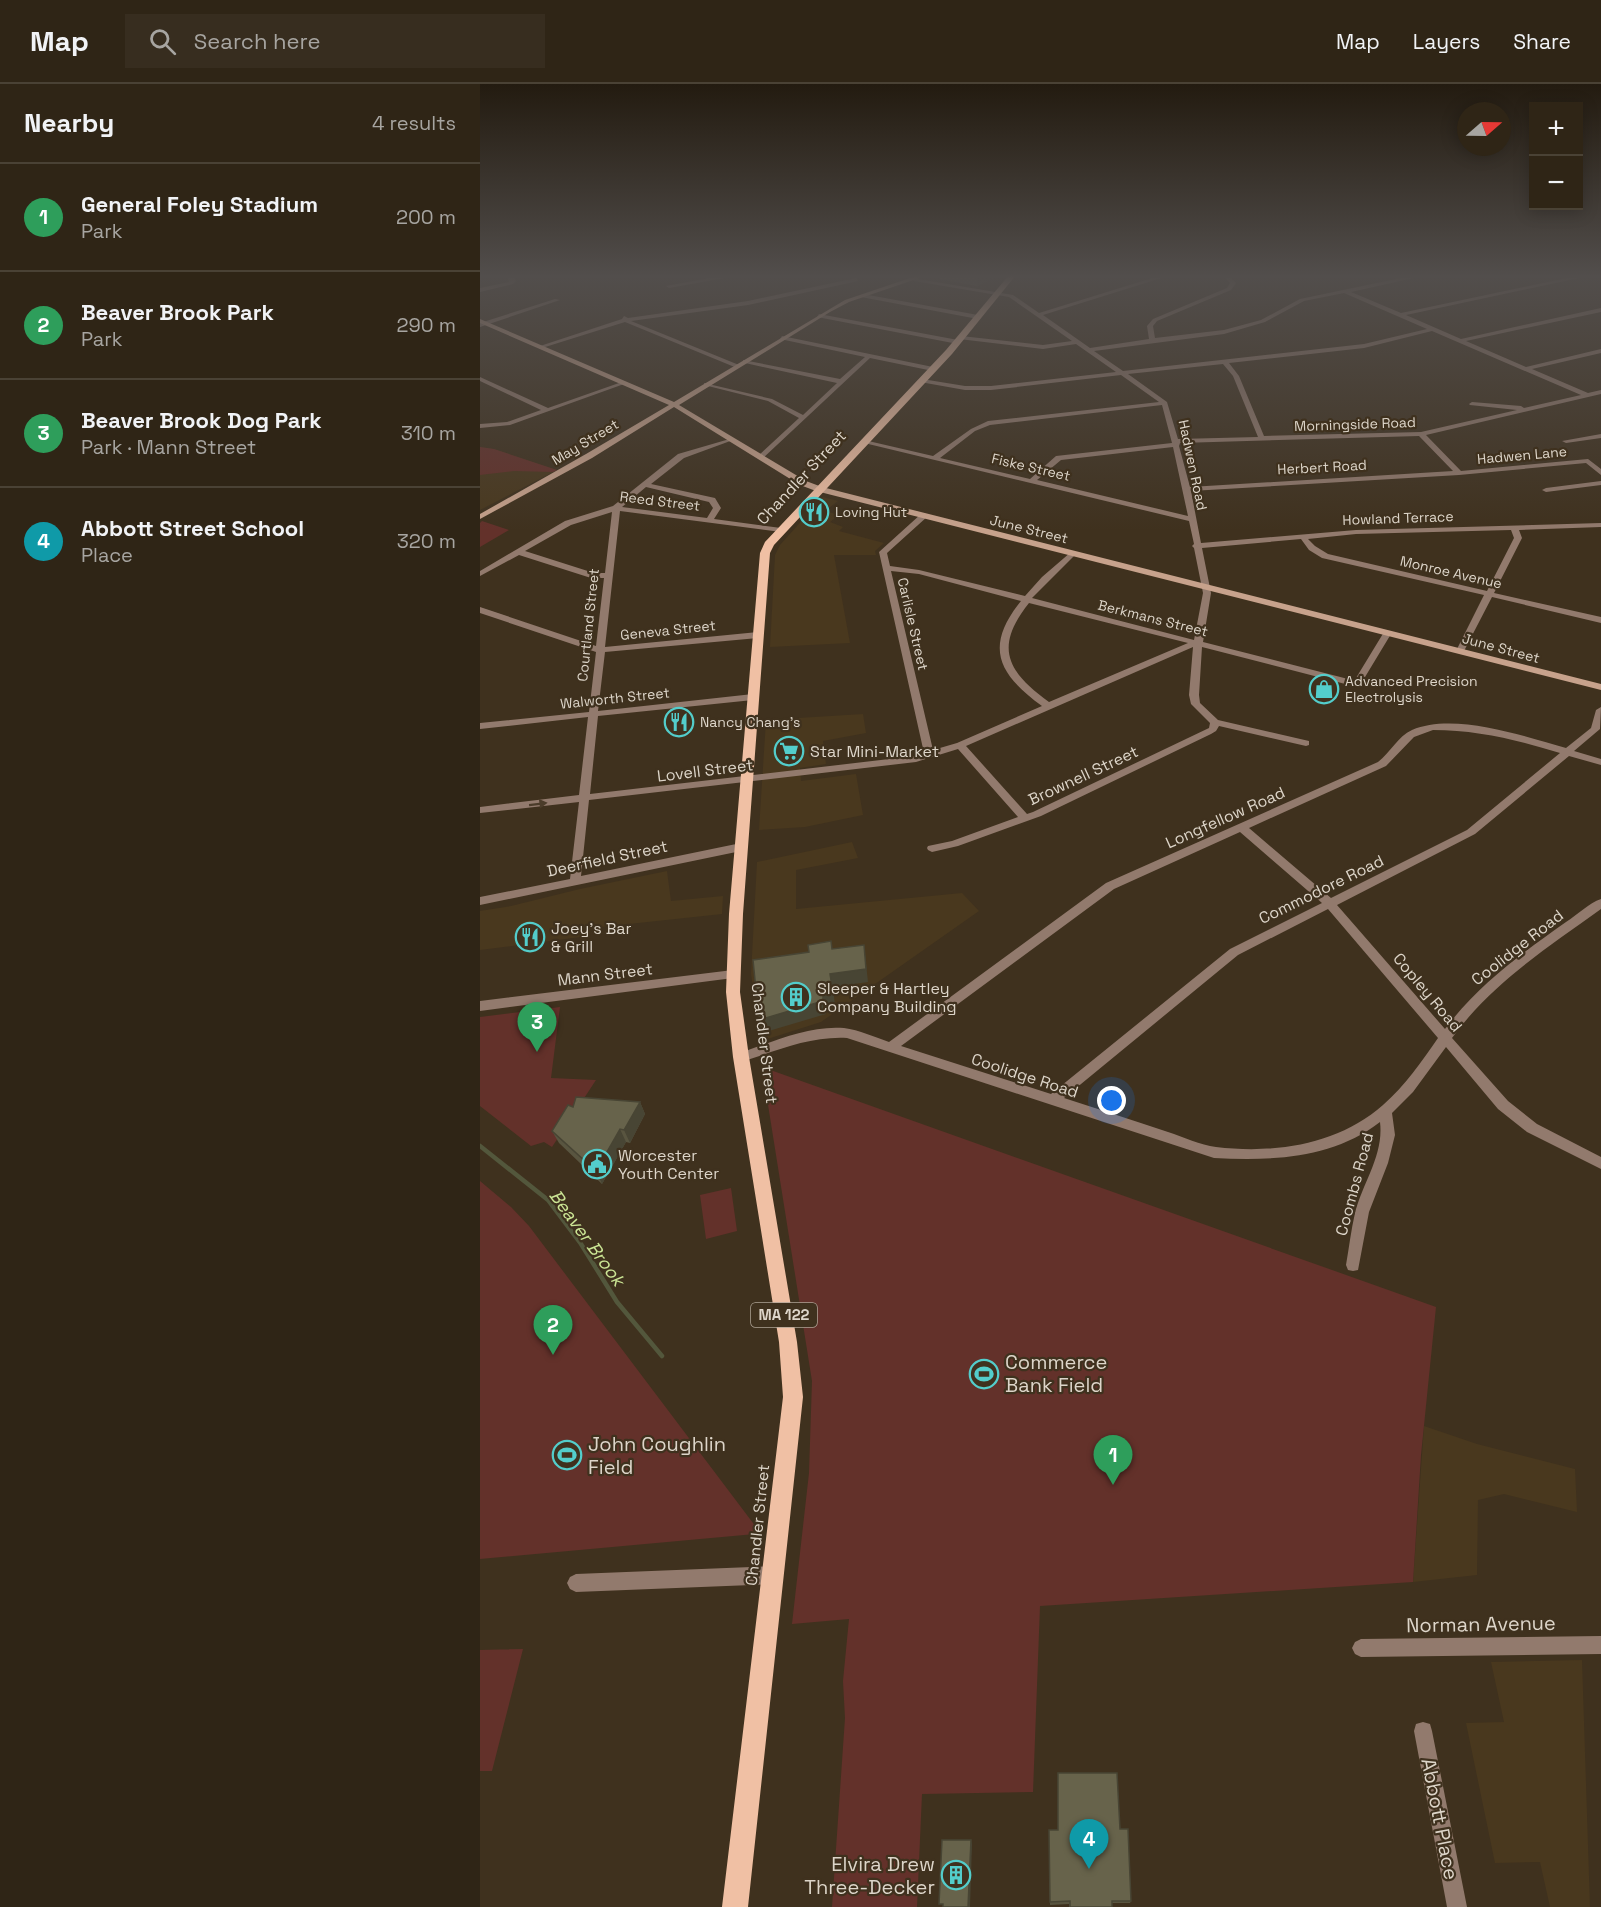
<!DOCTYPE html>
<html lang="en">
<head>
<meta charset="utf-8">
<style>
	body { margin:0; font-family:"Space Grotesk",sans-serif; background:#372d1f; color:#f1f3f6 }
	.controls { position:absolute; right:18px; top:18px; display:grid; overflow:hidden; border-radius:0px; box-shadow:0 3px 15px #0003 }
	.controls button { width:54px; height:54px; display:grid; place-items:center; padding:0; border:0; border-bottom:2px solid #4a4235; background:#2f2516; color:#f1f3f6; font:30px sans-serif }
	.compass { position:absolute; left:977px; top:18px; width:54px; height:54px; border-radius:50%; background:#2f2516; box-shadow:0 3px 15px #0003; rotate:70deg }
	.you { position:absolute; left:632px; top:1017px; width:21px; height:21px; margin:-15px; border:4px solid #fff; border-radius:50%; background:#1a73e8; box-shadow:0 0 0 9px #1a73e833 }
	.badge { display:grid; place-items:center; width:39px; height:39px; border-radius:50%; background:#8abfa5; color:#fff; font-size:20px; font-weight:700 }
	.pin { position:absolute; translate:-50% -50px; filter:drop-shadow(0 2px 3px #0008) }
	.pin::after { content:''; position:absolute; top:32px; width:21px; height:18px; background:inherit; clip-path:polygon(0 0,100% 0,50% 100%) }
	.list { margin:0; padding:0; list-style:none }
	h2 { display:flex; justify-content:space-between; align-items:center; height:78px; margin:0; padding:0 24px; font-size:26px }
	h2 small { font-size:20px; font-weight:400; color:#a7a5a1 }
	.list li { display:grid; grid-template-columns:39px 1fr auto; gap:18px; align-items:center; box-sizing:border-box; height:108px; padding:0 24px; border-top:2px solid #4a4235 }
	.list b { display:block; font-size:22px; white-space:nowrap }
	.list p { margin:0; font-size:20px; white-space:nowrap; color:#a7a5a1 }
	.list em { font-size:20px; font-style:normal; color:#a7a5a1 }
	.icon { flex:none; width:33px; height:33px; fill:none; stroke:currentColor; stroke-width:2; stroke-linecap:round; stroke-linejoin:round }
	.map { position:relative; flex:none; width:1121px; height:1823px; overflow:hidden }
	header { display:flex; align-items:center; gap:36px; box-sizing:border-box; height:84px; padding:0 30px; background:#2f2516; border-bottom:2px solid #4a4235 }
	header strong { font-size:28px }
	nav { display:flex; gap:33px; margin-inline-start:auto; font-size:21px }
	.search { width:420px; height:54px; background:#372d1f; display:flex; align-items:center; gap:15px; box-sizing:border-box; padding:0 21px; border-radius:0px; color:#a7a5a1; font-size:22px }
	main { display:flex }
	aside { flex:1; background:#2f2516 }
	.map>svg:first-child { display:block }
</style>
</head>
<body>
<header>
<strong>Map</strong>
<div class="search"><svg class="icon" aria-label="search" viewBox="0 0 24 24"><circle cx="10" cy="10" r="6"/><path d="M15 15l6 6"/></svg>Search here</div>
<nav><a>Map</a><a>Layers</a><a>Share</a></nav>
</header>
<main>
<aside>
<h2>Nearby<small>4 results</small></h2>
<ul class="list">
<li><span class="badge" style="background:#2e9e5b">1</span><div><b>General Foley Stadium</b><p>Park</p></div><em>200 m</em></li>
<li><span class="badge" style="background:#2e9e5b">2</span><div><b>Beaver Brook Park</b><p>Park</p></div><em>290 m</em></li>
<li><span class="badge" style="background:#2e9e5b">3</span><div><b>Beaver Brook Dog Park</b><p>Park · Mann Street</p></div><em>310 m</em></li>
<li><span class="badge" style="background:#0f9aa8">4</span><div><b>Abbott Street School</b><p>Place</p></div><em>320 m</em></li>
</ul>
</aside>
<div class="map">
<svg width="1121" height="1823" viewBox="0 0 1121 1823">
	<rect width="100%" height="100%" fill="#3f311e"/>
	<path fill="#49381e" d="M0,363L14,365L77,386L0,426Z
		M343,413L358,417L345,427L359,431L350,438L363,443L359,447L404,459L395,467L396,471H354L370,559L290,563L295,471L300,461Z
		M383,630L386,649L343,657L346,680L320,684L321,697L376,690L383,731L325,743L279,746L286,636Z
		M372,758L378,774L316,786V825L482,809L499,827L341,938L281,957L271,890L277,778Z
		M187,787L191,817L243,812L242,830L102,845L101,853L0,866V827L31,822L100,805Z
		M944,1342L997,1360L1095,1385L1097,1428L1024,1410L998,1416L997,1491L933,1498Z
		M1102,1576L1110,1823H1070L1060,1778L1015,1779L986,1639L1024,1638L1011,1578Z"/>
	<path fill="#63312a" d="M0,363L14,365L77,386L73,388L34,387L0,391Z
		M2,437L29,446L0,463V439Z
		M80,923L71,994L116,996L72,1063L64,1058L51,1062L0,1022V933Z
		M282,983L956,1223L941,1371L933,1498L560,1522L553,1708L442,1710L437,1823H352L365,1634L363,1597L369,1535L312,1540L329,1389L332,1297Z
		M0,1097L31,1123L49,1142L276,1443L275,1450L0,1475Z
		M251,1104L257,1147L226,1155L220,1111Z
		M43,1565L12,1687H0V1566Z"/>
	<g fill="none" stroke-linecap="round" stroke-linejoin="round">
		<path stroke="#53573c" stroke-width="4.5" d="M0,1062L68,1116L101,1160L137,1218L182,1272"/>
		<path fill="#927a6d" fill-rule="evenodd" d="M27,191H32L36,197L33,200L0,208V204L29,198Z
			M246,191H261L189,204L186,202Z
			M682,191H691L563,231L610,264L669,255L667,242L673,235L747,204L750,199L742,191H748L756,199L751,206L677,237L673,242L675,254L744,246L781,236L820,215L935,191H947L871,208L921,229L1101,191H1113L926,231L981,255L1121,224V228L986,257L1046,283L1121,265V269L1052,285L1108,309L1121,306V310L946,351L981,387L1108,375L1121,385V391L1106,379L979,391L711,407L721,459L876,446L1121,439V443L1039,446L1042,454L1014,509L1121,533V539L1012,513L984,567L980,570L976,567L1004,511L842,474L829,466L821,455L722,464L731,509L723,558L872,596L876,594L904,548L911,550L882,598L873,602L722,563L719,611L720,619L738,636L829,657V661L826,662L739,642L736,647L731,650L561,732L478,762L452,768L448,766L447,764L448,762L472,757L538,733L478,665L436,678L109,716L101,792L261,759L266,763L261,767L0,821V813L90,795L99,718L0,729V723L99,711L108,633L0,645V639L109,628L116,568L0,529V523L116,562L124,494H111L39,471L0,492V487L85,437L133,422L198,370L253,354V356L204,374L171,400L235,414L241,424L234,435L301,444L305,446L301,448L140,427L125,563L278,548L282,551L278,554L125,568L118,627L273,610L278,613L273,616L118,632L110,710L435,672L444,669L399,468L441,430L448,432L407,469L410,482L439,486L545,512L562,493L591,468H594V472L552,514L714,556L723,509L714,464L712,462L714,460L709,437L380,358L384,356L453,372L491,345L508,337L679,318L641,291L511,306H485L440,298V296L442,295L485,302H511L636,288L596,260L563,265L479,255L481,252L563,261L592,257L529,213L434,197L432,194L533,211L559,229ZM864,209L947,245L884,260L643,287L614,267L744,250L785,238L824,217ZM952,247L1101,311L1044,324L1041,322L992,318L989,320L990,321L1037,326L941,348L784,352L759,292L749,279L884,264ZM743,280L753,292L778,353L698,355L687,318L648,290ZM682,321L692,359L576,372L550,395L460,374L495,347L510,341ZM939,352L973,387L710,403L699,362L700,359ZM693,363L708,432L557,396L581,376ZM166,403L229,418L233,424L227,434L142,423ZM132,428L125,489H114L45,467L91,441ZM1031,446L1034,454L1007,507L848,470L835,462L828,455L876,450ZM411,487L439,490L541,517C504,563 518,590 562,622L477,659L453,666ZM549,519L708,559L569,618C528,588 513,564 549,519ZM713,563L709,611L711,620L730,639L729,644L553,728L547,730L486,662Z
			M376,194L378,197L268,221L151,237L259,281V283L257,284L145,238L62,264L57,263L142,235L144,232L148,234L268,217Z
			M383,210L498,231L501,233L498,235L381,213Z
			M75,215L80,216L0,243V239Z
			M339,230L478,256L481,258L478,260L337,233Z
			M302,252L453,283L456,285L453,287L390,274L282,375L278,373L279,371L319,334L288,317L224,301V299L292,315L323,331L357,299L265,279L263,278V276L360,295L385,273L300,255Z
			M0,293L68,324L139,299L144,300L30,341L0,344V340L27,338L61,326L0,297Z
			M1121,350V354L1086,359L1082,357Z
			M1121,397V401L1066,408L1062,406L1066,404Z
			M1121,623L1120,645L1094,667L1121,675V681L1089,672L995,750L857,821L965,945C998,901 1041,870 1086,838C1097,831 1109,819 1121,815V825C1067,864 1012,899 972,954L1028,1017L1057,1040L1121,1073V1085L1047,1048L1018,1025L966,963L933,1008L912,1029L915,1051L908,1079L889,1128L878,1186L873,1187L868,1186L866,1181C869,1164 871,1146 875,1129C883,1098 904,1071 900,1038C852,1075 791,1077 734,1074L367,954C330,952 296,967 261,978L257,976L255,973L257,970C290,959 328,941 364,944C379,946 395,953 409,958L626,799L898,678C910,669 918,652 932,646C974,628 1043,652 1086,664L1111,644L1116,626ZM953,646C997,646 1038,656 1080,669L987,746L851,814L769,744L906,682L934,653ZM760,748L842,819L750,865L571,1010L421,962L634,805ZM848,825L958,954C942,977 925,1002 903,1021C858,1061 794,1070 736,1063C720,1061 704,1053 688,1048C654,1037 619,1025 584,1014L758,871Z
			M253,886L259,890L253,894L0,927V917Z
			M294,1482L300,1485L303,1491L300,1497L294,1500L96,1508L90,1505L87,1499L90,1493L96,1490Z
			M1121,1552V1570L881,1573L875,1570L872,1564L875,1558L881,1555Z
			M943,1638L950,1640L952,1647L987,1823H967L934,1647L936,1640Z"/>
		<path fill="#c7a28c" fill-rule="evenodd" d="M439,191H448L369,218L350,228L199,321L326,397L342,403L1121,600V606L336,407L320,401L194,323L112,374L0,435V430L106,370L189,321L0,239V235L194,318L365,216Z"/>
		<path fill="#f0c0a4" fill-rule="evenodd" d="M529,191H536L472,270L294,461L290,469L263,830L260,908L269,973L317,1258L323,1313L268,1823H242L303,1313L299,1258L253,973L246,908L249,830L280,469L285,458L466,266Z"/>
	</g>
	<path fill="#595540" d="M459,191H518V192L497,202L459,195Z
		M160,1018L165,1030L150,1059L146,1058L122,1100L79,1059L72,1047L93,1023Z
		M640,1745L651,1817L650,1819H632V1823H589V1820L570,1821L569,1746Z"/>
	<path fill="#484534" d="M501,191H518V192L497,202V193Z
		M384,861L388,898L353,903L355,922L345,924L346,930L282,949L279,936L350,890Z
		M160,1018L165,1030L150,1059L144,1046Z
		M140,1045L146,1058L122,1100L116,1087Z
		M491,1756L492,1760L490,1823H488Z"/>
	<path fill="#67634b" stroke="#484534" stroke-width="1.5" d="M486,191H501L497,193Z
		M351,857L352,865L384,861L386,885L350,890L353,909L343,911V917L279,936L273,876L329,868L328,861Z
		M96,1013L160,1018L144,1046L140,1045L116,1087L72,1047L88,1021L93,1023Z
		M578,1689H637L640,1745H648L651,1817H632V1823H590V1817L570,1818L569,1746H578Z
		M462,1756H491L488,1823H463V1820H459Z"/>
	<defs><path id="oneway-solid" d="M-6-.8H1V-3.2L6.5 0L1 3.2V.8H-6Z" transform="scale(1.5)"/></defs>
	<use fill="#4b3c2a" href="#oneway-solid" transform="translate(58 720) rotate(-7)"/>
	<linearGradient id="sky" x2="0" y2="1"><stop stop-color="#231b10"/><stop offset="0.43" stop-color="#524e4c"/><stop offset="1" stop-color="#524e4c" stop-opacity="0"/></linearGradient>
	<rect width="1121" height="447" fill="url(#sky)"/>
	<defs>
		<g id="restaurant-ring" transform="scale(1.5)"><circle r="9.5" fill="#3f311e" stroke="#53cdcb" stroke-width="1.5"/><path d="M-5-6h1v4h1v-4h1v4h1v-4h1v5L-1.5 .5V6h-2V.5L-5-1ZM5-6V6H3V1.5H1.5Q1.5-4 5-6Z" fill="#53cdcb"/></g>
		<g id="shop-ring" transform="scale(1.5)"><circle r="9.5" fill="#3f311e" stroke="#53cdcb" stroke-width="1.5"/><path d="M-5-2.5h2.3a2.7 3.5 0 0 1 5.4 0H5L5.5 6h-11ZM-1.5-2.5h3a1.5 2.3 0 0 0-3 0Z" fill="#53cdcb"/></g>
		<g id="supermarket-ring" transform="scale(1.5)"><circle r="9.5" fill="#3f311e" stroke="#53cdcb" stroke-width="1.5"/><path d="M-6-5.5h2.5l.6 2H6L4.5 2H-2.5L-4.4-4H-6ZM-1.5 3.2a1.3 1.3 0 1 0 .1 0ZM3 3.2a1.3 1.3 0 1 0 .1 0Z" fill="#53cdcb"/></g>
		<g id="building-ring" transform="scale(1.5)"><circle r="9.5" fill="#3f311e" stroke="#53cdcb" stroke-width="1.5"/><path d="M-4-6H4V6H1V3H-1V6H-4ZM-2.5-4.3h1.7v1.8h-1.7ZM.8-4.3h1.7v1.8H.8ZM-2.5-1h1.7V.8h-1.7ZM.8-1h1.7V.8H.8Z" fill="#53cdcb"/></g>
		<g id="civic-ring" transform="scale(1.5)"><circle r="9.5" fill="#3f311e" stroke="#53cdcb" stroke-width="1.5"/><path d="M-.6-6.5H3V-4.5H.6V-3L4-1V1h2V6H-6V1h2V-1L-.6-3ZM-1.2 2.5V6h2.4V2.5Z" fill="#53cdcb"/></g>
		<g id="stadium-ring" transform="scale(1.5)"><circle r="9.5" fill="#3f311e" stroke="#53cdcb" stroke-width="1.5"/><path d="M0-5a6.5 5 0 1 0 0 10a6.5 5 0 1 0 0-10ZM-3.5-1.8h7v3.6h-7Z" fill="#53cdcb"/></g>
	</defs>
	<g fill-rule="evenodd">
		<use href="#restaurant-ring" x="334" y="428"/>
		<use href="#shop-ring" x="844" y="605"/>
		<use href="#restaurant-ring" x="199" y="638"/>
		<use href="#supermarket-ring" x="309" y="667"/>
		<use href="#restaurant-ring" x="50" y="853"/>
		<use href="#building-ring" x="316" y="913"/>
		<use href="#civic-ring" x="117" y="1080"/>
		<use href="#stadium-ring" x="504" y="1290"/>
		<use href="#stadium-ring" x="87" y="1371"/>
		<use href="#building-ring" x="476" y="1791"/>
	</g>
	<g text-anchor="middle" stroke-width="4.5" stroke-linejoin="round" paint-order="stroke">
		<g font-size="14" fill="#ddd5c9" stroke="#3f311e">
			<text transform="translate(875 340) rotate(-2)" y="5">Morningside Road</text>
			<text transform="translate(105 358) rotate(-31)" y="5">May Street</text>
			<text transform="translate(1042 371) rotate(-5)" y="5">Hadwen Lane</text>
			<text transform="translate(713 381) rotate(78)" y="5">Hadwen Road</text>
			<text transform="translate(551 383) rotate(13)" y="5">Fiske Street</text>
			<text transform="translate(842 383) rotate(-3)" y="5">Herbert Road</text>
			<text transform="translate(180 417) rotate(7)" y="5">Reed Street</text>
			<text transform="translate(918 434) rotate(-2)" y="5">Howland Terrace</text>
			<text transform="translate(549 445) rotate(14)" y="5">June Street</text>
			<text transform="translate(971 488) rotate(13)" y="5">Monroe Avenue</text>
			<text transform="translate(673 534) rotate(14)" y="5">Berkmans Street</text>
			<text transform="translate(433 540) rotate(77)" y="5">Carlisle Street</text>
			<text transform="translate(108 541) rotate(-84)" y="5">Courtland Street</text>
			<text transform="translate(188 546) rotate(-6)" y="5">Geneva Street</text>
			<text transform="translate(1021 564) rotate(15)" y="5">June Street</text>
			<text transform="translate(135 614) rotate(-6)" y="5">Walworth Street</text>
		</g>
		<g font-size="14" fill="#ddd5c9" stroke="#3f311e" text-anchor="start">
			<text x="355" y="433">Loving Hut</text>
			<text x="865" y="602">Advanced Precision<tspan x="865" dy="16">Electrolysis</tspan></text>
			<text x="220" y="643">Nancy Chang's</text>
		</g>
		<rect fill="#3f311e" stroke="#aea496" stroke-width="1.5" x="271" y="1219" width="66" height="24" rx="4.5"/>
		<g font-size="15" font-weight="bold" fill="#ddd5c9">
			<text x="304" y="1236">MA 122</text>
		</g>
		<g font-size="16" fill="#ddd5c9" stroke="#3f311e">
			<text transform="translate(321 393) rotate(-47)" y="6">Chandler Street</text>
			<text transform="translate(225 686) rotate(-7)" y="6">Lovell Street</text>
			<text transform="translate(603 691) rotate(-25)" y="6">Brownell Street</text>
			<text transform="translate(745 733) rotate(-24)" y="6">Longfellow Road</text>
			<text transform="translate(127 774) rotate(-12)" y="6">Deerfield Street</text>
			<text transform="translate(841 805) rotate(-26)" y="6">Commodore Road</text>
			<text transform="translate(1037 863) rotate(-38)" y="6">Coolidge Road</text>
			<text transform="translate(125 890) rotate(-7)" y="6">Mann Street</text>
			<text transform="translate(948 908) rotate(50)" y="6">Copley Road</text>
			<text transform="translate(285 959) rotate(83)" y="6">Chandler Street</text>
			<text transform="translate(545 991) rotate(18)" y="6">Coolidge Road</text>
			<text transform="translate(874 1100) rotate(-75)" y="6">Coombs Road</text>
			<text transform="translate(277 1441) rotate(-84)" y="6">Chandler Street</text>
		</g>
		<g font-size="16" fill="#ddd5c9" stroke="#3f311e" text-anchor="start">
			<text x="330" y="673">Star Mini-Market</text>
			<text x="71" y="850">Joey's Bar<tspan x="71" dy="18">&amp; Grill</tspan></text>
			<text x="337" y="910">Sleeper &amp; Hartley<tspan x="337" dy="18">Company Building</tspan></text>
			<text x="138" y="1077">Worcester<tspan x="138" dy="18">Youth Center</tspan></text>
		</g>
		<g font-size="18" font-style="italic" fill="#cce695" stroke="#3f311e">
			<text transform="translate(107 1154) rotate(54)" y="6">Beaver Brook</text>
		</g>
		<g font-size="20" fill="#ddd5c9" stroke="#3f311e" text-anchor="start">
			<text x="525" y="1285">Commerce<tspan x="525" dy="23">Bank Field</tspan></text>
			<text x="108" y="1367">John Coughlin<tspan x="108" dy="23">Field</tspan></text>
			<text x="455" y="1787" text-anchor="end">Elvira Drew<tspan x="455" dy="23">Three-Decker</tspan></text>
		</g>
		<g font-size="20" fill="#ddd5c9" stroke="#3f311e">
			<text transform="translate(1001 1540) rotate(-1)" y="7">Norman Avenue</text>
			<text transform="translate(960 1735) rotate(79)" y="7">Abbott Place</text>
		</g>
	</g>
</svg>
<div class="controls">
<button>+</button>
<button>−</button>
</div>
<svg class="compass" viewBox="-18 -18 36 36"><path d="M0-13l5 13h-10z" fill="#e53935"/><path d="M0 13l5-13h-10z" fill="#a7a5a1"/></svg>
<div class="you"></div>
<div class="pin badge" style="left:633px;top:1401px;background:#2e9e5b">1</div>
<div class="pin badge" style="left:73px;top:1271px;background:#2e9e5b">2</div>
<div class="pin badge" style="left:57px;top:968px;background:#2e9e5b">3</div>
<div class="pin badge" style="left:609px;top:1785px;background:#0f9aa8">4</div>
</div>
</main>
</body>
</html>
